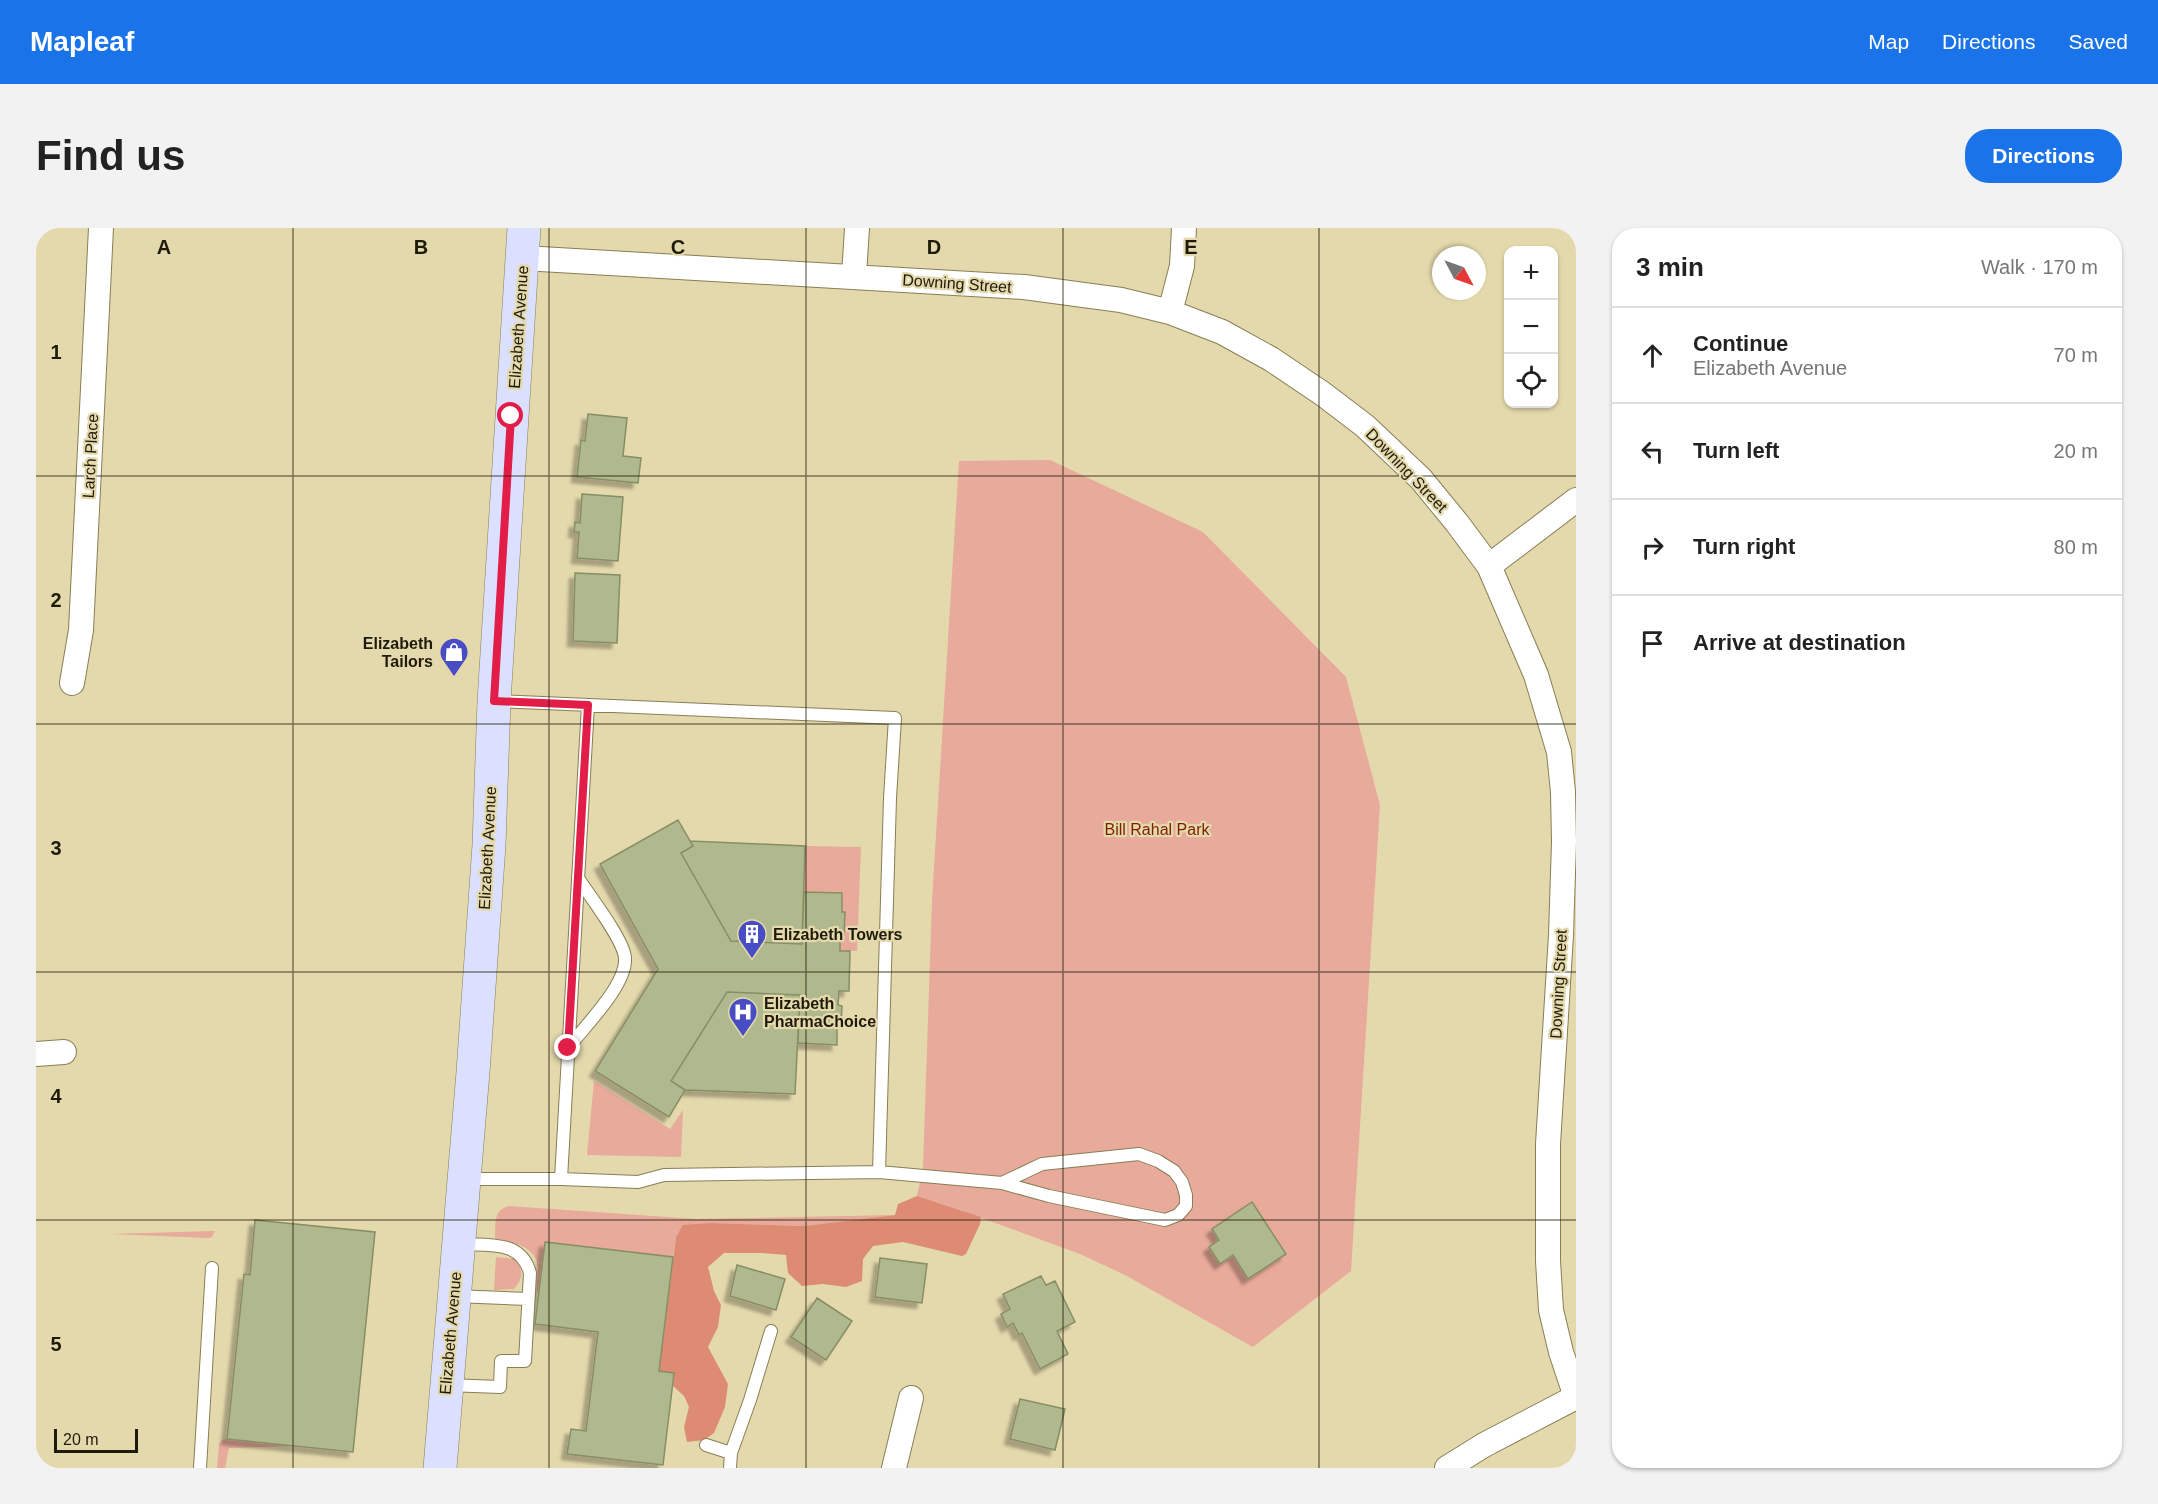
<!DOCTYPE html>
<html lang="en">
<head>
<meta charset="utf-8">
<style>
	body { margin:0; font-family:Helvetica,sans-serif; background:#f2f2f2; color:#222 }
	.controls { position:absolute; right:18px; top:18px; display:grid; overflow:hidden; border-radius:12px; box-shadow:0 2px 4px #0004 }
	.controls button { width:54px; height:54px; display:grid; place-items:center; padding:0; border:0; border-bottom:2px solid #e0e0e0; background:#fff; color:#222; font:30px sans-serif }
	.compass { position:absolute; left:1396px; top:18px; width:54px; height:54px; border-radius:50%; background:#fff; box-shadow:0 2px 4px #0004; rotate:131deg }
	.scale { position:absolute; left:18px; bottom:15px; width:84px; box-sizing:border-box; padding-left:6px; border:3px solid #1f1b0a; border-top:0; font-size:16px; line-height:21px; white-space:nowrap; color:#1f1b0a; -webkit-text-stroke:4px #e4d9ac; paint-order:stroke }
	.stop { position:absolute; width:18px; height:18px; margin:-14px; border:4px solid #e11d48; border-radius:50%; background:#fff }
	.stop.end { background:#e11d48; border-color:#fff; box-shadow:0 2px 6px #0008 }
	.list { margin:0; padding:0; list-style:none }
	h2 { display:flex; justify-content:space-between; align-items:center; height:78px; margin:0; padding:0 24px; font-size:26px }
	h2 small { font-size:20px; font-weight:400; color:#767676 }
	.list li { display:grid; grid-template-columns:39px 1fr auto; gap:18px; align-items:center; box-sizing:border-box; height:96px; padding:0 24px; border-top:2px solid #e0e0e0 }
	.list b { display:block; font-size:22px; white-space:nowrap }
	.list p { margin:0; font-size:20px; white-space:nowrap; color:#767676 }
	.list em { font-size:20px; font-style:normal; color:#767676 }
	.icon { flex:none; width:33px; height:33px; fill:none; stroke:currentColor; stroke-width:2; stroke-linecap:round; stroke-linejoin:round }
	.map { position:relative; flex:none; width:1540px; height:1240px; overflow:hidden; border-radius:24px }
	header { display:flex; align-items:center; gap:36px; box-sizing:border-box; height:84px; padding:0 30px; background:#1a73e8; color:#fff }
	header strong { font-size:28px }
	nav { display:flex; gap:33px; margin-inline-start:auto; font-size:21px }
	.intro { display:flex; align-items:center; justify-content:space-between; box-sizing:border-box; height:144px; padding:0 36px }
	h1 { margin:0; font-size:42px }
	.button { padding:15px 27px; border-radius:24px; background:#1a73e8; color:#fff; font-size:21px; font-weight:700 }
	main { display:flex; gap:36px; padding:0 36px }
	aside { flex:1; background:#fff; border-radius:24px; box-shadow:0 2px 4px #0004 }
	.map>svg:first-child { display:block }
</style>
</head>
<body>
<header>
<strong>Mapleaf</strong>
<nav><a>Map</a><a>Directions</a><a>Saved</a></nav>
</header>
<div class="intro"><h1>Find us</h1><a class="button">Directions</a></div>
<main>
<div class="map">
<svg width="1540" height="1240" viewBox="0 0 1540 1240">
	<defs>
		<filter id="shadow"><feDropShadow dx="-5.5" dy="5.5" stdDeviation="1.5" flood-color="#0004"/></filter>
	</defs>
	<rect width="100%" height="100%" fill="#e4d9ac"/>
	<path fill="#e8aa9a" d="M1014,232L1167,304L1310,449L1344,577L1315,1043L1217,1119L1089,1047L1044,1026L921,981L881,968L887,940L896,672L923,233Z
		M769,618L825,619L821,723H804V707H808L809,684H806V665L768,664Z
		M558,853L634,901L647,882L645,929L551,927Z
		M473,978L660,991L859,987L768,998L676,995L640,1009L637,1029L509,1014L503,1065L501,1064C500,1054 503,1042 501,1034C496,1017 474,1013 459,1013C460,998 456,982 473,978Z
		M179,1003L176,1009L173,1010L73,1006Z
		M460,1029L479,1031C488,1042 487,1051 478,1061L458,1062Z
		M186,1212L191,1211L259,1218L193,1220L189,1240H181L183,1216Z"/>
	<path fill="#de8b74" d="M881,968L945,989L944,996L930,1026L926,1028L867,1014L837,1018L827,1031L826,1053L810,1059L787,1056L766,1058L752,1045L750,1027L726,1025H688L672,1039L678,1063L685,1077L682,1099L672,1119L692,1156L689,1179L678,1205L668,1212L651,1214L648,1199L653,1179L648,1168L637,1158L638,1145L623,1143L640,1009L647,997L676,995L768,998L859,987L862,976Z"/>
	<path fill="#b0b88d" stroke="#878e65" stroke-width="1.5" filter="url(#shadow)" d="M552,186L591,190L587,228L605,230L602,255L541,249L545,212L549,213Z
		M546,266L587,269L582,333L541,330L543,304H538L539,294L544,295Z
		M539,345L584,347L581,415L537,413Z
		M642,592L657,618L645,625L695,713L766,716L768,664L806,665V684H809L808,707H804V723H814L813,763H803L802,777L806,778L805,799H801V817L762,815L764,767L691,764L635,853L649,862L633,889L559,843L622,741L564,636Z
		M654,613L769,618L766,716L695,713L645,625L657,618Z
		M691,764L764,767L759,866L649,862L635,853Z
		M1216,974L1250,1026L1212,1051L1197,1027L1184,1036L1173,1019L1183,1012L1176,1001Z
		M219,992L339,1004L317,1224L191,1211L208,1046L214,1047Z
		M509,1014L637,1029L623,1143L638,1145L627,1237L531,1226L535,1201L550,1203L562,1104L499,1096Z
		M844,1030L891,1036L886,1075L839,1069Z
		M701,1037L749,1051L740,1082L694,1068Z
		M1005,1048L1010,1057L1019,1053L1039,1094L1021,1103L1032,1126L1004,1141L986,1105L983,1107L977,1095L971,1099L965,1086L974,1081L967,1066Z
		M781,1070L816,1093L790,1132L755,1109Z
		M984,1171L1029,1181L1019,1222L974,1211Z"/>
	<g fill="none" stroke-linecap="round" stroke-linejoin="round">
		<g stroke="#887e55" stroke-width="14">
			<path id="lane" d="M460,473L859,490L854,570L843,944
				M532,820C548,799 591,757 589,730C588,712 553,667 542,650
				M430,951H525L602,954L628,947L843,944L966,955L1013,968L1129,992L1142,987L1150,978V967L1146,954L1138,943L1122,933L1103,926L1006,936L966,955
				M525,951L552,477
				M418,1068L492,1071
				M411,1157L464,1159L465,1133H489L494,1045C485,1011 451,1018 423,1016
				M670,1217L695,1225
				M164,1240L176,1040
				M694,1240L695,1225L714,1172L735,1103"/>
		</g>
		<g stroke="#887e55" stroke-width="26">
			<path id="street" d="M487,30L988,59L1085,72L1134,84L1186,104L1235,131L1287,166L1329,198L1385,251L1421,295L1453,338L1500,447L1523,524L1527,564L1528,614L1525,707L1512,916V1033L1515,1082L1525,1124L1540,1169
				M818,48L821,0
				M1134,84L1146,38L1148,0
				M1453,338L1540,272
				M36,455L45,402L65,0
				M0,826L28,824
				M858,1240L875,1170
				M1411,1240L1448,1217L1540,1169"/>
		</g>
		<g stroke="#887e55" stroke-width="34">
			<path id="secondary" d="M404,1240L437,844L453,617L458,473L488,0"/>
		</g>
		<use href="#lane" stroke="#fff" stroke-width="12"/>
		<use href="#street" stroke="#fff" stroke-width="24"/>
		<use href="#secondary" stroke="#dce0ff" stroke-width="33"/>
	</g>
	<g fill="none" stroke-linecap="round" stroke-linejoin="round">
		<path stroke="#e11d48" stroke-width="8" d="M475,188L458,473L552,477L532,820"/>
	</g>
	<path fill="none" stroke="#1f1b0a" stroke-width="1.5" stroke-opacity="0.55" d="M257,0V1240M513,0V1240M770,0V1240M1027,0V1240M1283,0V1240M0,248H1540M0,496H1540M0,744H1540M0,992H1540"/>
	<defs>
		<g id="shop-pin" transform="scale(1.5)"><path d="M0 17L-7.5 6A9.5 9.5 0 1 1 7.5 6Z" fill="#494dc3" stroke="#e4d9ac"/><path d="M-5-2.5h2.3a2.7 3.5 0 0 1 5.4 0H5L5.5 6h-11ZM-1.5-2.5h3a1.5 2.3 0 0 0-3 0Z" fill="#fff"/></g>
		<g id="building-pin" transform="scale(1.5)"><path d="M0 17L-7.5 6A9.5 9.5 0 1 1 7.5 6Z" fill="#494dc3" stroke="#e4d9ac"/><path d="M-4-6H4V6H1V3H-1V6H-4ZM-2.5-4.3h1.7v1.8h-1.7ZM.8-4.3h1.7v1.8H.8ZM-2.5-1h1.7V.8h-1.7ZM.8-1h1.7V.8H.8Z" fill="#fff"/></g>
		<g id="hospital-pin" transform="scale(1.5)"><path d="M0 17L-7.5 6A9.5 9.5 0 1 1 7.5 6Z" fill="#494dc3" stroke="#e4d9ac"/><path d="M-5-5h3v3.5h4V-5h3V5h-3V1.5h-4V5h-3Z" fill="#fff"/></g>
	</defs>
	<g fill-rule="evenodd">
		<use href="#shop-pin" x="418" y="424"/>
		<use href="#building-pin" x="716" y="706"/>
		<use href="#hospital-pin" x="707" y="784"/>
	</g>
	<g text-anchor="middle" stroke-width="4.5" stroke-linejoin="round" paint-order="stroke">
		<g font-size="16" fill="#1f1b0a" stroke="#e4d9ac">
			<text transform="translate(921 55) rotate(4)" y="6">Downing Street</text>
			<text transform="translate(482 99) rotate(-86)" y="6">Elizabeth Avenue</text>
			<text transform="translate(54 228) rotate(-87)" y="6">Larch Place</text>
			<text transform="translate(1371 242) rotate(46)" y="6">Downing Street</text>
			<text transform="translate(451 620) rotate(-87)" y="6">Elizabeth Avenue</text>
			<text transform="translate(1522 756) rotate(-87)" y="6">Downing Street</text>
			<text transform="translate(414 1105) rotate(-85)" y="6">Elizabeth Avenue</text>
		</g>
		<g font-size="16" font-weight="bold" fill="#1f1b0a" stroke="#e4d9ac" text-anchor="start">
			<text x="397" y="421" text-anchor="end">Elizabeth<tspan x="397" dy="18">Tailors</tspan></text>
			<text x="737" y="712">Elizabeth Towers</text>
			<text x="728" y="781">Elizabeth<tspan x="728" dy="18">PharmaChoice</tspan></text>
		</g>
		<g font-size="16" fill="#801e00" stroke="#e4d9ac">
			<text x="1121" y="607">Bill Rahal Park</text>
		</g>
	</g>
	<g font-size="20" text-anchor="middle" font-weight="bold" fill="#1f1b0a" stroke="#e4d9ac" stroke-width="4.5" stroke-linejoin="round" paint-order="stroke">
		<text x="128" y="26">A</text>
		<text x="385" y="26">B</text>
		<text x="642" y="26">C</text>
		<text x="898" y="26">D</text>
		<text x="1155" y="26">E</text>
		<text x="20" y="131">1</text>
		<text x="20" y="379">2</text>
		<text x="20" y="627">3</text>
		<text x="20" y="875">4</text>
		<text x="20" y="1123">5</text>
	</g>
</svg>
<div class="controls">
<button>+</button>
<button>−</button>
<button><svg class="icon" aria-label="locate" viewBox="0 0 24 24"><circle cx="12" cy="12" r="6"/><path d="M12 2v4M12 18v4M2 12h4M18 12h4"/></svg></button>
</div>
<svg class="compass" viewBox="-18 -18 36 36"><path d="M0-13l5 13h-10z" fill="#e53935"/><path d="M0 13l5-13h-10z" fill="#767676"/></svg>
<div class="scale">20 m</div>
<div class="stop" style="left:475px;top:188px"></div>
<div class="stop end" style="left:532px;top:820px"></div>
</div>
<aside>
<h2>3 min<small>Walk · 170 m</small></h2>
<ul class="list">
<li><svg class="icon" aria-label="ahead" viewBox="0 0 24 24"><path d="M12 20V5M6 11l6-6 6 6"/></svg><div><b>Continue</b><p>Elizabeth Avenue</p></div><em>70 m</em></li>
<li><svg class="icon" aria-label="left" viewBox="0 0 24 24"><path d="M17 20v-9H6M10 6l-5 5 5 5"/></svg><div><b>Turn left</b></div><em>20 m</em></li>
<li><svg class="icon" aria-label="right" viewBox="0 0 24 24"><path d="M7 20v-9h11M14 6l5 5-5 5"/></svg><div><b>Turn right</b></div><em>80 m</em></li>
<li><svg class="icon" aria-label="arrive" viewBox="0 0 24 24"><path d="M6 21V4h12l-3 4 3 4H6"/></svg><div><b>Arrive at destination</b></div></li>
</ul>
</aside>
</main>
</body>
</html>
